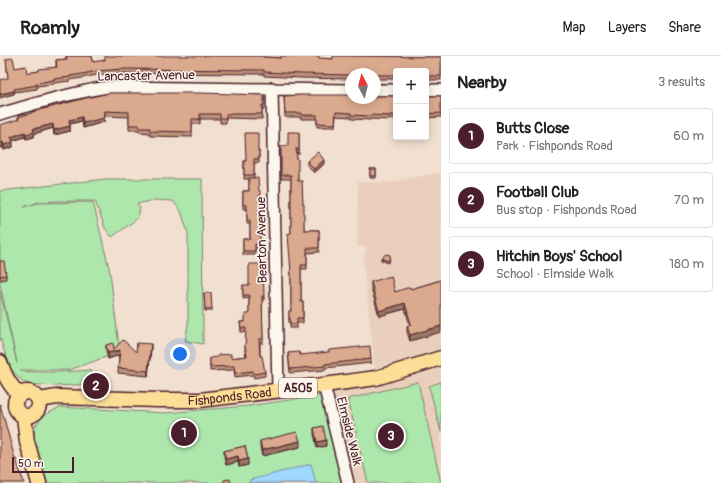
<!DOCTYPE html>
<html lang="en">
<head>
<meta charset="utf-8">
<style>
	body { margin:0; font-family:Pangolin,sans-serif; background:#f6f6f6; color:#202124 }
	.controls { position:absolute; right:12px; top:12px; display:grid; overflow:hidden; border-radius:4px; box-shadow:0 2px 10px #0003 }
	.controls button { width:36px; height:36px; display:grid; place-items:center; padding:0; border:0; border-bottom:1px solid #e0e0e0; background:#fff; color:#202124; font:20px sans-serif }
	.compass { position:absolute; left:345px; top:12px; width:36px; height:36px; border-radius:50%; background:#fff; box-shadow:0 2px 10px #0003; rotate:353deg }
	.scale { position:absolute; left:12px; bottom:10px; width:62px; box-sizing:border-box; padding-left:4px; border:2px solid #4a1f2b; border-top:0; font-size:11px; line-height:14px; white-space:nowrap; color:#4a1f2b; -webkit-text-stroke:3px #fbf7ec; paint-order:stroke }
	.you { position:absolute; left:180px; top:298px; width:14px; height:14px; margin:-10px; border:3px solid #fff; border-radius:50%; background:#1a73e8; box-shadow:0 0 0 6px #1a73e833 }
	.badge { display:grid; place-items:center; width:26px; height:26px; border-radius:50%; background:#4a1f2b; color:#fff; font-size:13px; font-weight:700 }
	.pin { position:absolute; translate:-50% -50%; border:2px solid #fff; box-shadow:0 1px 4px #0006 }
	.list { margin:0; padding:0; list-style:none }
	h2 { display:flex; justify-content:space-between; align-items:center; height:52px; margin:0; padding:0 16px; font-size:17px }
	h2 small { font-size:13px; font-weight:400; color:#757577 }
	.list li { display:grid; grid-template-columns:26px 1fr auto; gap:12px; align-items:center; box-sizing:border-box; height:56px; margin:0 8px 8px; padding:0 8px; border:1px solid #e0e0e0; border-radius:4px }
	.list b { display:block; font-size:15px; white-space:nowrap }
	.list p { margin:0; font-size:13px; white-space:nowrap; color:#757577 }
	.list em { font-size:13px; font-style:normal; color:#757577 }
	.map { position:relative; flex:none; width:441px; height:427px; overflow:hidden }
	header { display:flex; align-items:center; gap:24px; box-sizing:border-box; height:56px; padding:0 20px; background:#fff; border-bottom:1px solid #e0e0e0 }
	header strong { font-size:19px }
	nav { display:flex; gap:22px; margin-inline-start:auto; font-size:14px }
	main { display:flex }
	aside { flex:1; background:#fff }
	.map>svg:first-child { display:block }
</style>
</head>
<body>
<header>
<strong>Roamly</strong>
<nav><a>Map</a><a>Layers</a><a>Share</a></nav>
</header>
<main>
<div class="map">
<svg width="441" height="427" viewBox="0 0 441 427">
	<rect width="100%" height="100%" fill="#f1e0d0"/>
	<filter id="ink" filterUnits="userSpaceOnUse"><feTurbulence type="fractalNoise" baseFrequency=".025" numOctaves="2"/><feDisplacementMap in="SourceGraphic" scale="8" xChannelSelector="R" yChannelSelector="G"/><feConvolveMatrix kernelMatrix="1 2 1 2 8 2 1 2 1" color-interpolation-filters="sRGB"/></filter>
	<g filter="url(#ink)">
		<path fill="#ead0bc" d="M441,116V294L375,313L363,206L367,191H357L358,126H391Z
			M441,306V427H355L328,332Z"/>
		<path fill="#aee7ac" stroke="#7c836c" d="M106,123H202L203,288L185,285L188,269V177L181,155L173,145L154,144L137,148L140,152L138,162L119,176L112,181L105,172L95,145H57L39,146L24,151L38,147L93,146L110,216L119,290L106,301L69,314H21V315C45,317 67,316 90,314L93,328L56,330L28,328L23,325L18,321L11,313L3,292L0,281V235L17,307L0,228V135Z
			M418,326L441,427H368L348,343Z
			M441,326V376L429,330Z
			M323,339L345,427H47L34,383V377L35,375V370L45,359L60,351L165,357L248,350Z"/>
		<path fill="#9ed9ff" stroke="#7c8faa" d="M311,408L316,427H250V424Z"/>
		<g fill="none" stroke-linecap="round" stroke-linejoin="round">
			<g stroke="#4a1f2b" stroke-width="14">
				<path id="minor" d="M272,32L278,334
					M375,34H396
					M426,34H441
					M0,58C20,52 40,46 60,41C77,37 93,33 109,31L351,34
					M324,329L348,427"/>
			</g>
			<g stroke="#4a1f2b" stroke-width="17">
				<g id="major">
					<path d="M0,306C5,320 9,329 20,339"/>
					<circle cx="27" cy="348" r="12"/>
					<path id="s1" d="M39,344L57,341L158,344H200L324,329L376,322L441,302"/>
					<path d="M24,360L27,386L39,427"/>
				</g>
			</g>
			<use href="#minor" stroke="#fbf7ec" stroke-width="11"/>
			<use href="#major" stroke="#fdde96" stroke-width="14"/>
		</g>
		<path fill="#bc927a" stroke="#4a1f2b" d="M66,0H92L93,6L263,1L333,3L375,1H441V24H426V15H396V23H375V18H351V23L302,22L264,20V18L123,17L97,19L82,22L70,24V25L54,27V28L37,30V33L14,36V38L8,23L6,3L15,12L27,17L39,15L56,11V4L66,3Z
			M264,39V54H262V63L226,62V67H220V63H200V68H192V81L150,80V77L139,76V74H129V61L105,60L104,66L83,72L82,65L70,68V75L54,79L53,72L34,78V81L26,83L25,81L12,85L13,91L4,94L3,91L0,92L18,64V61Z
			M284,40H396V63L390,62V64L370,63V64L351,63V61L336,60L335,71H317V63H301V61H285Z
			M426,40H441V61L426,62Z
			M299,76V99L296,96L297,103L298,125L303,148L304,174H319V196L307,197V213H301V246H303V267H297V272H290V267H289V255H291V123H281V90H288Z
			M258,95H259V107H254V122L260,184V192H255V199H243V183H250V168H247V153H243V135H249V123H244V105H246Z
			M307,105L324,108L314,117L307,109Z
			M370,113H376V122H370Z
			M381,202L390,204L388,207L381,204Z
			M0,205L6,219V223L0,224Z
			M441,224L410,285L407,276V270L410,269L405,253L379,260L371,232V226L395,236L411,233Z
			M243,229L264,240V244H262L263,287H260V300L265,316V320L254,322L253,319L235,321L234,314L210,315V302H231L246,300L245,295L246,276H241L240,266H245L249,258V242L243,243Z
			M204,237L212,253V255H205Z
			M106,289L114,293L136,296L151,293L148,320L118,317L119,299L108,303L106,295Z
			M288,297L300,299L371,303V307L325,312V314L290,317Z
			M314,372L326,390L317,392L314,378Z
			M260,385L300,391L262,400L260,391Z
			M245,390L248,409L239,411L238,406L226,409L224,401V395Z"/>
		<path fill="#997763" stroke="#4a1f2b" d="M14,35V38L0,42V38Z
			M105,55L104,66L83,72V67Z
			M82,61V65L69,68V64Z
			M53,68V72L34,78V81L26,83V78L33,73Z
			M70,70V75L54,79V74Z
			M25,76V81L11,85V81Z
			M3,86V91L0,92V87Z
			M13,86V91L4,94V89Z
			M324,104V108L314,117V113Z
			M405,247V253L379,260V255Z
			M441,270V276L410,285V279Z
			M151,288V293L148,320V315Z
			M120,294V299L108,303V297Z
			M326,384V390L317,392V386Z
			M300,385V391L262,400V394Z
			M238,400V406L226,409V403Z
			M248,403V409L239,411V405Z"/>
		<path fill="#dbaa8e" stroke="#4a1f2b" d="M66,0H92L93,6L105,4V0H263V1L281,2V0H319V2L333,3V0L441,1V20H426V15H396V19H375V18H351V19L302,18L264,16V14L123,13L97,15L82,18L70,20V21L53,23L54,24L36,27L37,29L14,33V35L0,38V24L8,22L6,3L13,2L15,12L26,10L27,17L39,15V13L57,11L56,4L67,3Z
			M110,37H202L264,39V49H262V58H226V62H220V58H200V63H192V76L150,75V72H139V69H129V56L105,55L104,62L83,67L82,61L69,64L70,70L54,74L53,68L33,73L34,76L26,78L25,76L11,81L13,86L4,89L3,86L0,87V69L19,63L18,61L32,57V56L86,42Z
			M302,39H351V42H375V40H396V59H390V60L370,59V60L351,59V57L336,56L335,68L317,67V59H301L302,57H285L284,40Z
			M426,40H441V57L426,58Z
			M288,76H299V95L296,92L297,103H298V125H302L303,148H304V174H319V192H307V209H301V246H303V262H297V267L290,268V262L289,263V255H291V217L288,178L291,177V119H281V90H288Z
			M245,77H258V95H259V103H254V119H244V105H246Z
			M318,96L324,104L314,113L307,105Z
			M370,113H376V120H370Z
			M249,122H258L259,135H260V188H255V195H243V183H250V164H247V149H243V135H249Z
			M386,198L390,199V202L388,205L381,202Z
			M0,205H4L6,219L0,220Z
			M249,208H263L264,240H262L263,283H259L260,300H262L265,316L254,318L253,315L235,317L234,310L210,311V302L218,301V299L231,298V302L247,300L245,291L246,272H241L240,266H245V258H249V239H243V229H249Z
			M391,220L395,236L410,231L411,233L441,224V270L410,279L407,270L411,268L405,247L379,255L371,226Z
			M204,237H211L212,253H205Z
			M123,284L136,296L137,287L151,288L148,315L118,312L120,294L108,297L106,289L113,287L114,293Z
			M370,290L371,303L325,308V310L290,313L288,297L299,296L300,299L329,296V294Z
			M0,348L15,403H16L24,427H0V410L1,409L0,406Z
			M323,370L326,384L317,386L314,372Z
			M297,376L300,385L262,394L260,385Z
			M245,390L248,403L239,405L238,400L226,403L224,395Z
			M230,423L231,427H224V424Z"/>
	</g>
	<g text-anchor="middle" stroke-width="3" stroke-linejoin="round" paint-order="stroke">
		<rect fill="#fbf7ec" stroke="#7f6065" stroke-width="1" x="279" y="322" width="38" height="20" rx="3"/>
		<g font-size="12" font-weight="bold" fill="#4a1f2b">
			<text x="298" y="336">A505</text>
		</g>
		<g font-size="13" fill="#4a1f2b" stroke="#fbf7ec">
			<text transform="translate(146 19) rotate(-1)" y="5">Lancaster Avenue</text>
			<text transform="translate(261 184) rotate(-91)" y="5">Bearton Avenue</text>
			<text dy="5" stroke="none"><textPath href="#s1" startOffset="191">Fishponds Road</textPath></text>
			<text transform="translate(350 375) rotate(76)" y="5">Elmside Walk</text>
		</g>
	</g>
</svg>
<div class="controls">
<button>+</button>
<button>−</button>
</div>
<svg class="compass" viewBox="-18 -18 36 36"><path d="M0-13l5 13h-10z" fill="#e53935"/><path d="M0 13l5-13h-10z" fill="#757577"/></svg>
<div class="scale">50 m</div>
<div class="you"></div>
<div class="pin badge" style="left:184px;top:377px">1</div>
<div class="pin badge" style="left:96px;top:330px">2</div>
<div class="pin badge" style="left:391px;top:380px">3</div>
</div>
<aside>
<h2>Nearby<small>3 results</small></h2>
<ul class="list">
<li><span class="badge">1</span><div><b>Butts Close</b><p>Park · Fishponds Road</p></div><em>60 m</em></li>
<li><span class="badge">2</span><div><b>Football Club</b><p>Bus stop · Fishponds Road</p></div><em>70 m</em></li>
<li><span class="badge">3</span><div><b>Hitchin Boys' School</b><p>School · Elmside Walk</p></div><em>180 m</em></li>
</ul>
</aside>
</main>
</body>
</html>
